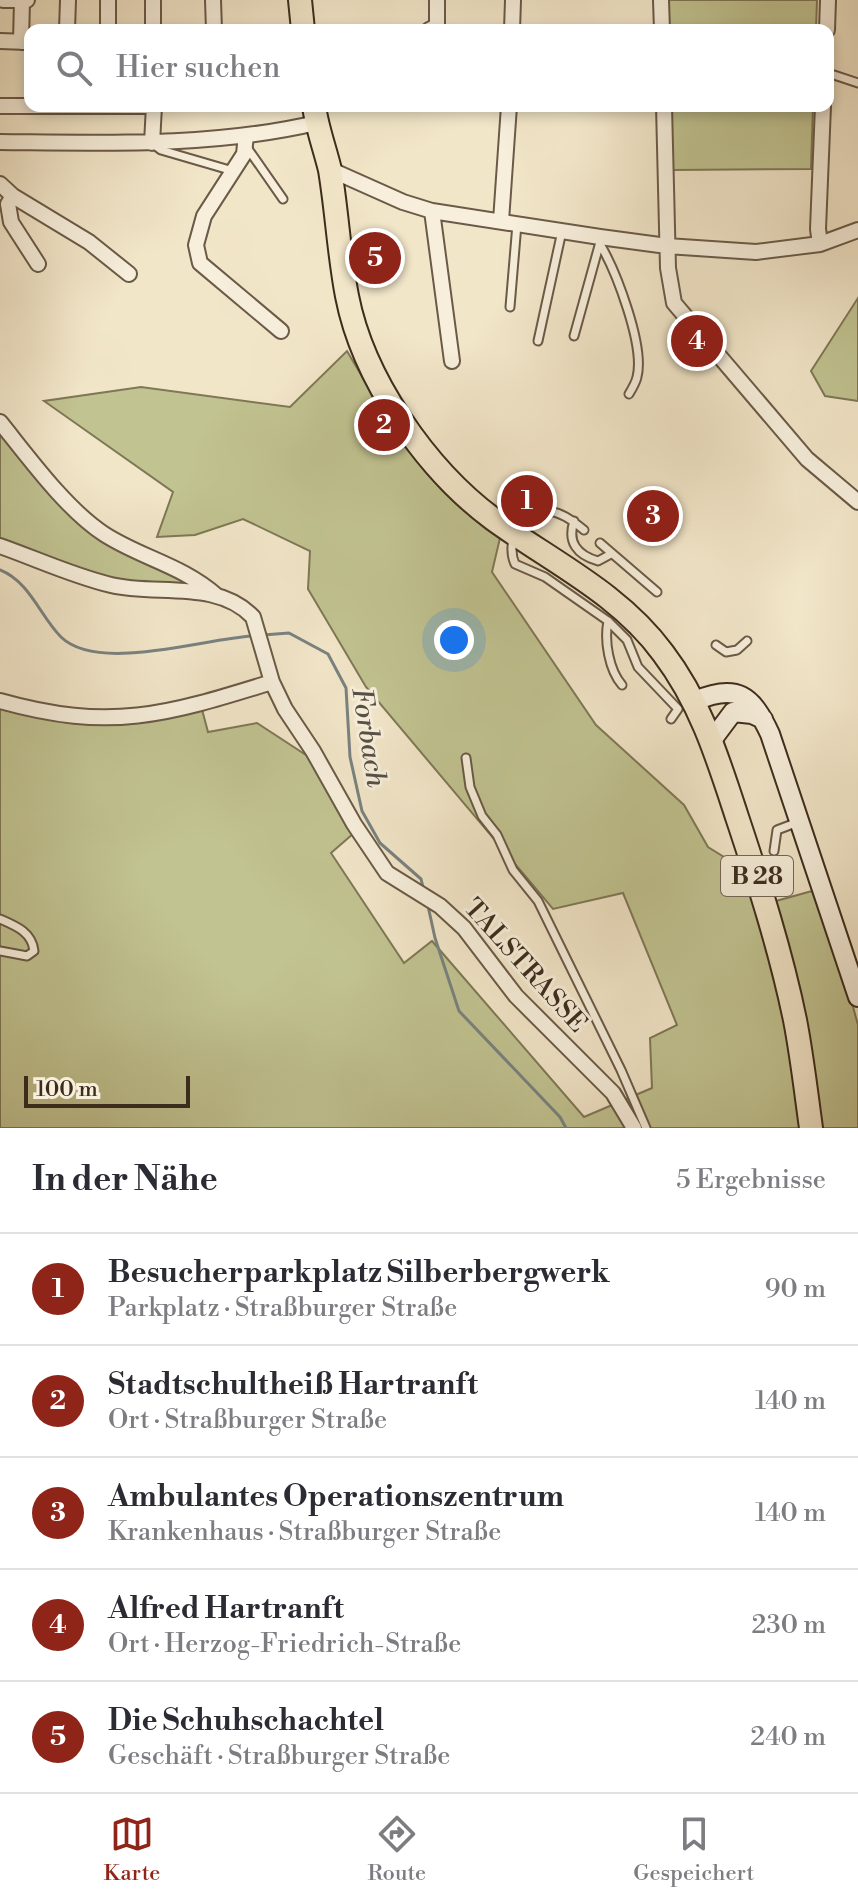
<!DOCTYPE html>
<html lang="de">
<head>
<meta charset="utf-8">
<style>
	body { margin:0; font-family:"Libre Bodoni",serif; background:#f2f2f3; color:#2b2b33 }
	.scale { position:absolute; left:24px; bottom:20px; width:166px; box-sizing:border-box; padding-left:8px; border:4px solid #3c2c1c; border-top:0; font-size:22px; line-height:28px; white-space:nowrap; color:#3c2c1c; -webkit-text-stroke:6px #f7efdc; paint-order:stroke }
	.you { position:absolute; left:454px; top:640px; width:28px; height:28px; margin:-20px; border:6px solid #fff; border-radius:50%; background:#1a73e8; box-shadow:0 0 0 12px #1a73e833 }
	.badge { display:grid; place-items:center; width:52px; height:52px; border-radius:50%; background:#8f2418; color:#fff; font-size:26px; font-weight:700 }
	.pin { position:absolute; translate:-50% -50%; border:4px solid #fff; box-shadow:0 2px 8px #0006 }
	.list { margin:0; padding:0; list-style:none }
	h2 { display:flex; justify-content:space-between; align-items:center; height:104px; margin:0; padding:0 32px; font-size:34px }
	h2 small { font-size:26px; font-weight:400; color:#7c7c81 }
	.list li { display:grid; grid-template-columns:52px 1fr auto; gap:24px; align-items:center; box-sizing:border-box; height:112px; padding:0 32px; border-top:2px solid #e1e1e2 }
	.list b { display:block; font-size:30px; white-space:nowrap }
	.list p { margin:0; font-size:26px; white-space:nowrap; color:#7c7c81 }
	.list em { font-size:26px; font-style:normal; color:#7c7c81 }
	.icon { flex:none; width:44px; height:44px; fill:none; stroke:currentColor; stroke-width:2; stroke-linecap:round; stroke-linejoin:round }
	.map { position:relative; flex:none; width:858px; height:1128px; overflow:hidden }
	.search { position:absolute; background:#fff; box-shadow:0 4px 12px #0003; left:24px; right:24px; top:24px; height:88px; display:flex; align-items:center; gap:20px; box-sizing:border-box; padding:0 28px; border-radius:16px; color:#7c7c81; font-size:30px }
	.sheet { height:664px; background:#fff }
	nav { display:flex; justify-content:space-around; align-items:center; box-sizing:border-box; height:112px; border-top:2px solid #e1e1e2; background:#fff; font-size:22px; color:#7c7c81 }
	nav a { display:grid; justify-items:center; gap:4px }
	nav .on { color:#8f2418 }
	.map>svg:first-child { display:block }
</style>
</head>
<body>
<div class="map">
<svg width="858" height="1128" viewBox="0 0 858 1128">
	<rect width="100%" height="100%" fill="#f2e6c9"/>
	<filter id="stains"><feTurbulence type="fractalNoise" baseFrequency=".0025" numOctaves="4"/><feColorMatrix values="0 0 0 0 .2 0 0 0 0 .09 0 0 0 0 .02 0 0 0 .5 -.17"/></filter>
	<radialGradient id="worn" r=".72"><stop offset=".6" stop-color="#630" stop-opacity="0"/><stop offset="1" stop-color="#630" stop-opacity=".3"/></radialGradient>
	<path fill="#c1c391" stroke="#7e7856" stroke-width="2" d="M666,0H817L816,30H667Z
		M670,106H813L811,169L673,170Z
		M858,298V401L825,396L811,371Z
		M347,351C378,404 410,462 456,504C470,516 486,527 500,538L492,572L596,725L684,805L708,847L729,860L742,862L758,906L812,891L847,985L858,1025V1128H0V698L112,717L200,702L208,732L257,723L312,759L354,833L331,853L404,963L432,941L584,1117L652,1088L650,1038L677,1025L623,893L553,909L366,687L308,589L310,551L243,519L195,535L157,537L173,492L44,401L141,387L290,407Z
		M0,427L86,526L192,585L119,581L97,576L0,539Z"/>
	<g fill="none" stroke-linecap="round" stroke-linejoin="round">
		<path stroke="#798280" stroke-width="3" d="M0,570C30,582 40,616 61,637C98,673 202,639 252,636
			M263,635L289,633L328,654L346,688L350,757L362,811L380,843L421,879L424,891
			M428,906L435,938L459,1011L560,1117L566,1128"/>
		<g stroke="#6a5a47" stroke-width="11">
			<path id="service" d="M828,73L858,83
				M153,144L161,150L233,171
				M246,146L283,199
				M600,244C616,271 645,346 637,377C636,382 632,389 629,394
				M510,307L517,224
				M574,336L600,242
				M538,341L562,231
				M574,521C567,542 577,555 598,561L611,554
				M584,530C573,521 559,510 544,511C517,512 506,544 515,564L545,577L608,621L627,640L638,667L678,709L671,719
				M600,543L657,592
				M608,621C604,641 609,670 622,685
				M716,645L726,652L737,650L747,641
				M466,758L470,787L482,816L497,835L513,870L538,901L621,1070L646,1128
				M774,851L777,830L798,822
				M0,919C16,926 32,932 34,951L27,956L0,951"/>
		</g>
		<g stroke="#6a5a47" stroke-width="18">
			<path id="minor" d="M3,0H27
				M108,0V30
				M213,0L214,30
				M661,0L662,30
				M67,30L68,0
				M153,30V0
				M429,30L437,26V0
				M512,30L513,0
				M827,30L828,0
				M0,41L28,42
				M21,42L22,0
				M0,106H154
				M664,106L668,268L674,303L807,459L858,502
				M246,135L244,154L204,216L196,245L200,263L281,331
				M0,142C105,143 213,147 316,123
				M152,143L154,106
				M329,169L403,202L432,211L600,237L667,246L756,252L820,244L858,230
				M0,184L13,196L89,242L129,274
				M13,196L8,204L11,222L38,264
				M432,211L452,361
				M501,221L509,106
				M820,244L818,229L823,106
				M0,422C29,458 66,509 104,534C141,558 182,565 217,596
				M0,546C37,559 73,576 111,585C156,596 217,579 253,617L272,682L285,709L313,751L354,824L387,873L440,906L464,928L516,996L613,1093L634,1128
				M0,701C110,732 166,715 272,682"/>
		</g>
		<g stroke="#3c2c1c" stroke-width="22">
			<path id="secondary" d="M695,701C737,683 752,695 770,734L858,997
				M712,740L733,712L752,714L763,719"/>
		</g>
		<g stroke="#3c2c1c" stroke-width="26">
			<path id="primary" d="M300,0L303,30
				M314,106C317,128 325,149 330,170C337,212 339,255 347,296C363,379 426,469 493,519C552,562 619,593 663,653C701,703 718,759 737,817C759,883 781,952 795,1020C802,1056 806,1092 811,1128"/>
		</g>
		<use href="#service" stroke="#f7efdc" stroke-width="7"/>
		<use href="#minor" stroke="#f7efdc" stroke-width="14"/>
		<use href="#secondary" stroke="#f7efdc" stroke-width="18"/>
		<use href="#primary" stroke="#f2e6c9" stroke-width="22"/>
	</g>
	<g text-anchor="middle" stroke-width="6" stroke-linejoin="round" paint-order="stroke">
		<rect fill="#f7efdc" stroke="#746656" stroke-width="2" x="721" y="856" width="72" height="40" rx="6"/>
		<g font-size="24" font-weight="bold" fill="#3c2c1c">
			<text x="757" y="884">B 28</text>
		</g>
		<g font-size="26" fill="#3c2c1c" stroke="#f7efdc">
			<text transform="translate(526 965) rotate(48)" y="9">TALSTRASSE</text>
		</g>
		<g font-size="28" font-style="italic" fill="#565046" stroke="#f7efdc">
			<text transform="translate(370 737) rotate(81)" y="10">Forbach</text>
		</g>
	</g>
	<rect width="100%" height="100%" filter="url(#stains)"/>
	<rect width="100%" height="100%" fill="url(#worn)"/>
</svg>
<div class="scale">100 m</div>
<div class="you"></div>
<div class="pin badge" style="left:527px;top:501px">1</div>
<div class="pin badge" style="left:384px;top:425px">2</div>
<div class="pin badge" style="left:653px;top:516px">3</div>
<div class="pin badge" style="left:697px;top:341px">4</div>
<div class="pin badge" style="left:375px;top:258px">5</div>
<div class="search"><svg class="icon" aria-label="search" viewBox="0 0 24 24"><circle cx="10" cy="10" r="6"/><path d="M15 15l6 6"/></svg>Hier suchen</div>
</div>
<section class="sheet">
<h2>In der Nähe<small>5 Ergebnisse</small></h2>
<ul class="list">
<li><span class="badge">1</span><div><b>Besucherparkplatz Silberbergwerk</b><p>Parkplatz · Straßburger Straße</p></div><em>90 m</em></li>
<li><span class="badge">2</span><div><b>Stadtschultheiß Hartranft</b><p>Ort · Straßburger Straße</p></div><em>140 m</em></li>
<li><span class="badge">3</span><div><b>Ambulantes Operationszentrum</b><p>Krankenhaus · Straßburger Straße</p></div><em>140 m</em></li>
<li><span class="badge">4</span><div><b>Alfred Hartranft</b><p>Ort · Herzog-Friedrich-Straße</p></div><em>230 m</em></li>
<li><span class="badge">5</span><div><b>Die Schuhschachtel</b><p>Geschäft · Straßburger Straße</p></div><em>240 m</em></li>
</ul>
</section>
<nav>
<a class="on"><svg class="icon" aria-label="map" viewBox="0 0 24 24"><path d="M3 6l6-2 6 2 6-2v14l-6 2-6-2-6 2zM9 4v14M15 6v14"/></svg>Karte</a>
<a><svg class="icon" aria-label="directions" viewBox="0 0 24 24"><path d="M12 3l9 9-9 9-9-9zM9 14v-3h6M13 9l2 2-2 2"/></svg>Route</a>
<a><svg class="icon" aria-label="saved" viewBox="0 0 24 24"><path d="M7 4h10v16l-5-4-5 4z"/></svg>Gespeichert</a>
</nav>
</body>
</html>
